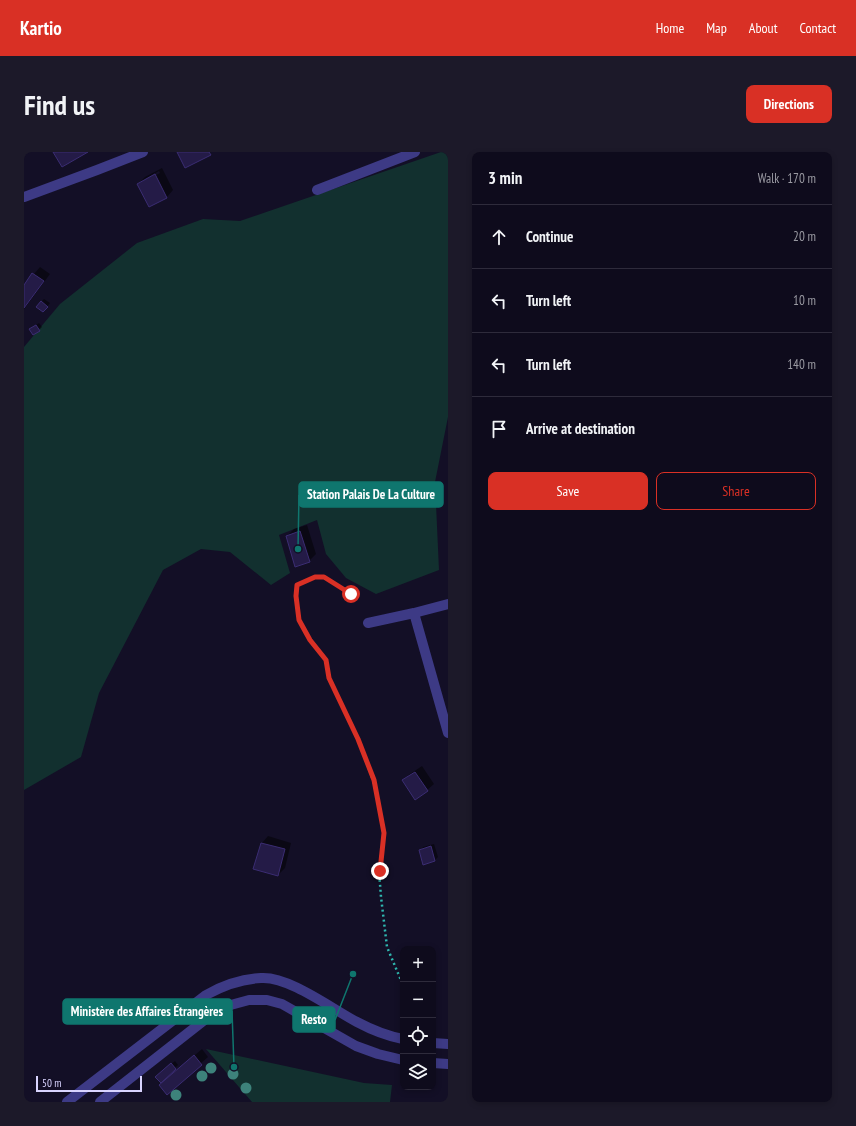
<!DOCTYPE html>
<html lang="en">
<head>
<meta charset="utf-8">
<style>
	body { margin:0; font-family:"PT Sans Narrow",sans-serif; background:#1c1929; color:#f1f3f6 }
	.controls { position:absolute; right:12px; bottom:12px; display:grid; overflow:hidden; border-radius:8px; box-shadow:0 2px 6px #0003 }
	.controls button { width:36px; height:36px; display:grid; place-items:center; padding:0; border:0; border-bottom:1px solid #2e2b3b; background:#0e0b1c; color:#f1f3f6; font:20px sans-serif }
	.scale { position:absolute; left:12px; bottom:10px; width:106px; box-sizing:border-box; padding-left:4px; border:2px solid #d9d4ff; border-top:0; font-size:11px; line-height:14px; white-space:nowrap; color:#d9d4ff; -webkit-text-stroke:3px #130f26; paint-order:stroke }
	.stop { position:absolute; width:12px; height:12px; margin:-9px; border:3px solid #d93025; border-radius:50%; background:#fff }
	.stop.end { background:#d93025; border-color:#fff; box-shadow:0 1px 4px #0008 }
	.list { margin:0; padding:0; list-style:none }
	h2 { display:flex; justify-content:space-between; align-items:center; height:52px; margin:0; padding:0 16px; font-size:17px }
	h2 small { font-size:13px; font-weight:400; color:#9b9ba3 }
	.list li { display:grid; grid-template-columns:26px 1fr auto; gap:12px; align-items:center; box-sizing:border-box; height:64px; padding:0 16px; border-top:1px solid #2e2b3b }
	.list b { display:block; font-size:15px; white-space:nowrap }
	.list em { font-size:13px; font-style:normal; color:#9b9ba3 }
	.actions { display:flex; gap:8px; padding:12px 16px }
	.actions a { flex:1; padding:9px 0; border:1px solid #d93025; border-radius:8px; text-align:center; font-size:14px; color:#d93025 }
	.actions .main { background:#d93025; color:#fff }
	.icon { flex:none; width:22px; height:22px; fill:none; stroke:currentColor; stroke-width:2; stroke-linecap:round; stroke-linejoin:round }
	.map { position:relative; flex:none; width:424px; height:950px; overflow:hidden; border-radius:8px }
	header { display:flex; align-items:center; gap:24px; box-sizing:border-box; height:56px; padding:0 20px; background:#d93025; color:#fff }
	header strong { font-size:19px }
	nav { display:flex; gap:22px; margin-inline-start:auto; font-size:14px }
	.intro { display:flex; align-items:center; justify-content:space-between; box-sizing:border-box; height:96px; padding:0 24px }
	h1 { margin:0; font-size:28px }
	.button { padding:10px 18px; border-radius:8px; background:#d93025; color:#fff; font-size:14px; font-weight:700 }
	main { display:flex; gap:24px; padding:0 24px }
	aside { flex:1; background:#0e0b1c; border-radius:8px; box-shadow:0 2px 6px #0003 }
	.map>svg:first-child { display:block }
</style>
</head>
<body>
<header>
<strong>Kartio</strong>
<nav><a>Home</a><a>Map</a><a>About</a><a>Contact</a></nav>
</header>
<div class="intro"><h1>Find us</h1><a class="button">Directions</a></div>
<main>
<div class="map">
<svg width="424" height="950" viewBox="0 0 424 950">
	<rect width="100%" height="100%" fill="#130f26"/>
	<path fill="#12302f" d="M417,0H424V265L411,330L415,418L352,442L322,426L302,402L293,368L255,383L266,421L247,433L206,400L177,397L139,418L75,541L57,605L0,638V195L36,152L113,91L179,67L216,69Z
		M182,897L340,931L368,933L366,950H228Z"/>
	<path fill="#0007" fill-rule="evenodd" d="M138,16L149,38L143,45L126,54L114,32L121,25ZM135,19L136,21L121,29V27Z
		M16,115L26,122L0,157V134Z
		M20,147L26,151L22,156L17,150Z
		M15,171L18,175L15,178L7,177Z
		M283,373L292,402L285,409L263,384L270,377Z
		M398,614L410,632L403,638L379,628L386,622Z
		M244,684L267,691L261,716L254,723L238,691Z
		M410,692L414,705L411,708L400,711L396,699L399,695Z
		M178,897L184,905L143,941V927Z
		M151,909L154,913L137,929L136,922Z"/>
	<path fill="#241b47" stroke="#3b2d73" d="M29,0H64L38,15Z
		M153,0H185L187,3L161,16Z
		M131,22L143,46L125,55L113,32Z
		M8,121L20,129L0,156V133Z
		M17,149L24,155L19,160L12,155Z
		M12,173L16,179L9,183L5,177Z
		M276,379L286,410L271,415L262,384Z
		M391,620L404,639L391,648L378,628Z
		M237,691L261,697L254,724L229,717Z
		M407,694L411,709L399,713L395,698Z
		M170,903L178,913L143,943L135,933Z
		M147,911L152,917L137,931L131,925Z"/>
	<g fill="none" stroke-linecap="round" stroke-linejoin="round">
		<path stroke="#2fb8b0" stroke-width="2.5" stroke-dasharray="2 3" stroke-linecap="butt" d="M327,442L300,425H291L273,433L272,444L275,468L286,488L302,508L305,526L334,587L349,628L360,681L355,719L357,745L363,795L379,833"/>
		<path stroke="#3d3a85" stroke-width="10" d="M293,38L391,0
			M0,45L73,18L119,0
			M390,461L424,581
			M344,471L390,461L424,452
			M409,891L424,892
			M409,911L424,912
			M43,950L182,843C198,834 217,827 237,826C265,824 308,857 333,870C348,878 363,884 379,887
			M76,950L183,866L203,854L225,848H243L258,852L332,894L354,902L379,908"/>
	</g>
	<g fill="#3d827b">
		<circle cx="187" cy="916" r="5.5"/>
		<circle cx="209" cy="922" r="5.5"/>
		<circle cx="178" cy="924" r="5.5"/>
		<circle cx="222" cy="936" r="5.5"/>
		<circle cx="152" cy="943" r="5.5"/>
	</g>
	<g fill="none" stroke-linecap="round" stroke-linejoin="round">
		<path stroke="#d93025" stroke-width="5" d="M327,442L300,425H291L273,433L272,444L275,468L286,488L302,508L305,526L334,587L350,628L360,681L356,719"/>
	</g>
	<path fill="none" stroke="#0f766e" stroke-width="1.5" d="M274 397L275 343M210 915L208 859M329 822L311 868"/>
	<g fill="#0f766e" stroke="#130f26" stroke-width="1.5">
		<circle cx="274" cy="397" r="4"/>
		<circle cx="210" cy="915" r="4"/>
		<circle cx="329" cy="822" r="4"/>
	</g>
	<g fill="#0f766e" stroke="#0f766e" stroke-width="1.5">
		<rect x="275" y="330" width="144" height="25" rx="4"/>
		<rect x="39" y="847" width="169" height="25" rx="4"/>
		<rect x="269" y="855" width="42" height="25" rx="4"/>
	</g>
	<g font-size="13" text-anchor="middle" font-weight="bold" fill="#fff">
		<text x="347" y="347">Station Palais De La Culture</text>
		<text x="123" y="864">Ministère des Affaires Étrangères</text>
		<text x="290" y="872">Resto</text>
	</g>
</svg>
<div class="controls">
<button>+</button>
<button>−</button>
<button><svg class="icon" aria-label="locate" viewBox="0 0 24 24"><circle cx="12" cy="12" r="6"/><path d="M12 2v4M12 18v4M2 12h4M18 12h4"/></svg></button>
<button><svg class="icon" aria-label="layers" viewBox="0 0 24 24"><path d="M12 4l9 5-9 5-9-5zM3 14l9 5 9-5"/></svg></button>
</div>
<div class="scale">50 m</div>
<div class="stop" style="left:327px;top:442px"></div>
<div class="stop end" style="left:356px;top:719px"></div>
</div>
<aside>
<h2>3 min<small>Walk · 170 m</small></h2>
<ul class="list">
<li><svg class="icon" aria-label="ahead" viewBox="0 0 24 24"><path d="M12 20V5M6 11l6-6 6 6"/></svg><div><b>Continue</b></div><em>20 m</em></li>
<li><svg class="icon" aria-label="left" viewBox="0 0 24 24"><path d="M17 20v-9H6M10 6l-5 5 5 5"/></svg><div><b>Turn left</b></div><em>10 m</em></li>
<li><svg class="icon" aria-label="left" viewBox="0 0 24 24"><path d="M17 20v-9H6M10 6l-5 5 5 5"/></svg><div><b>Turn left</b></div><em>140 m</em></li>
<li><svg class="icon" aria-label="arrive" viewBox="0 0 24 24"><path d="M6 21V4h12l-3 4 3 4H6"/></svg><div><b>Arrive at destination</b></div></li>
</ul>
<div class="actions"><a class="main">Save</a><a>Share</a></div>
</aside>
</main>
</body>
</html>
